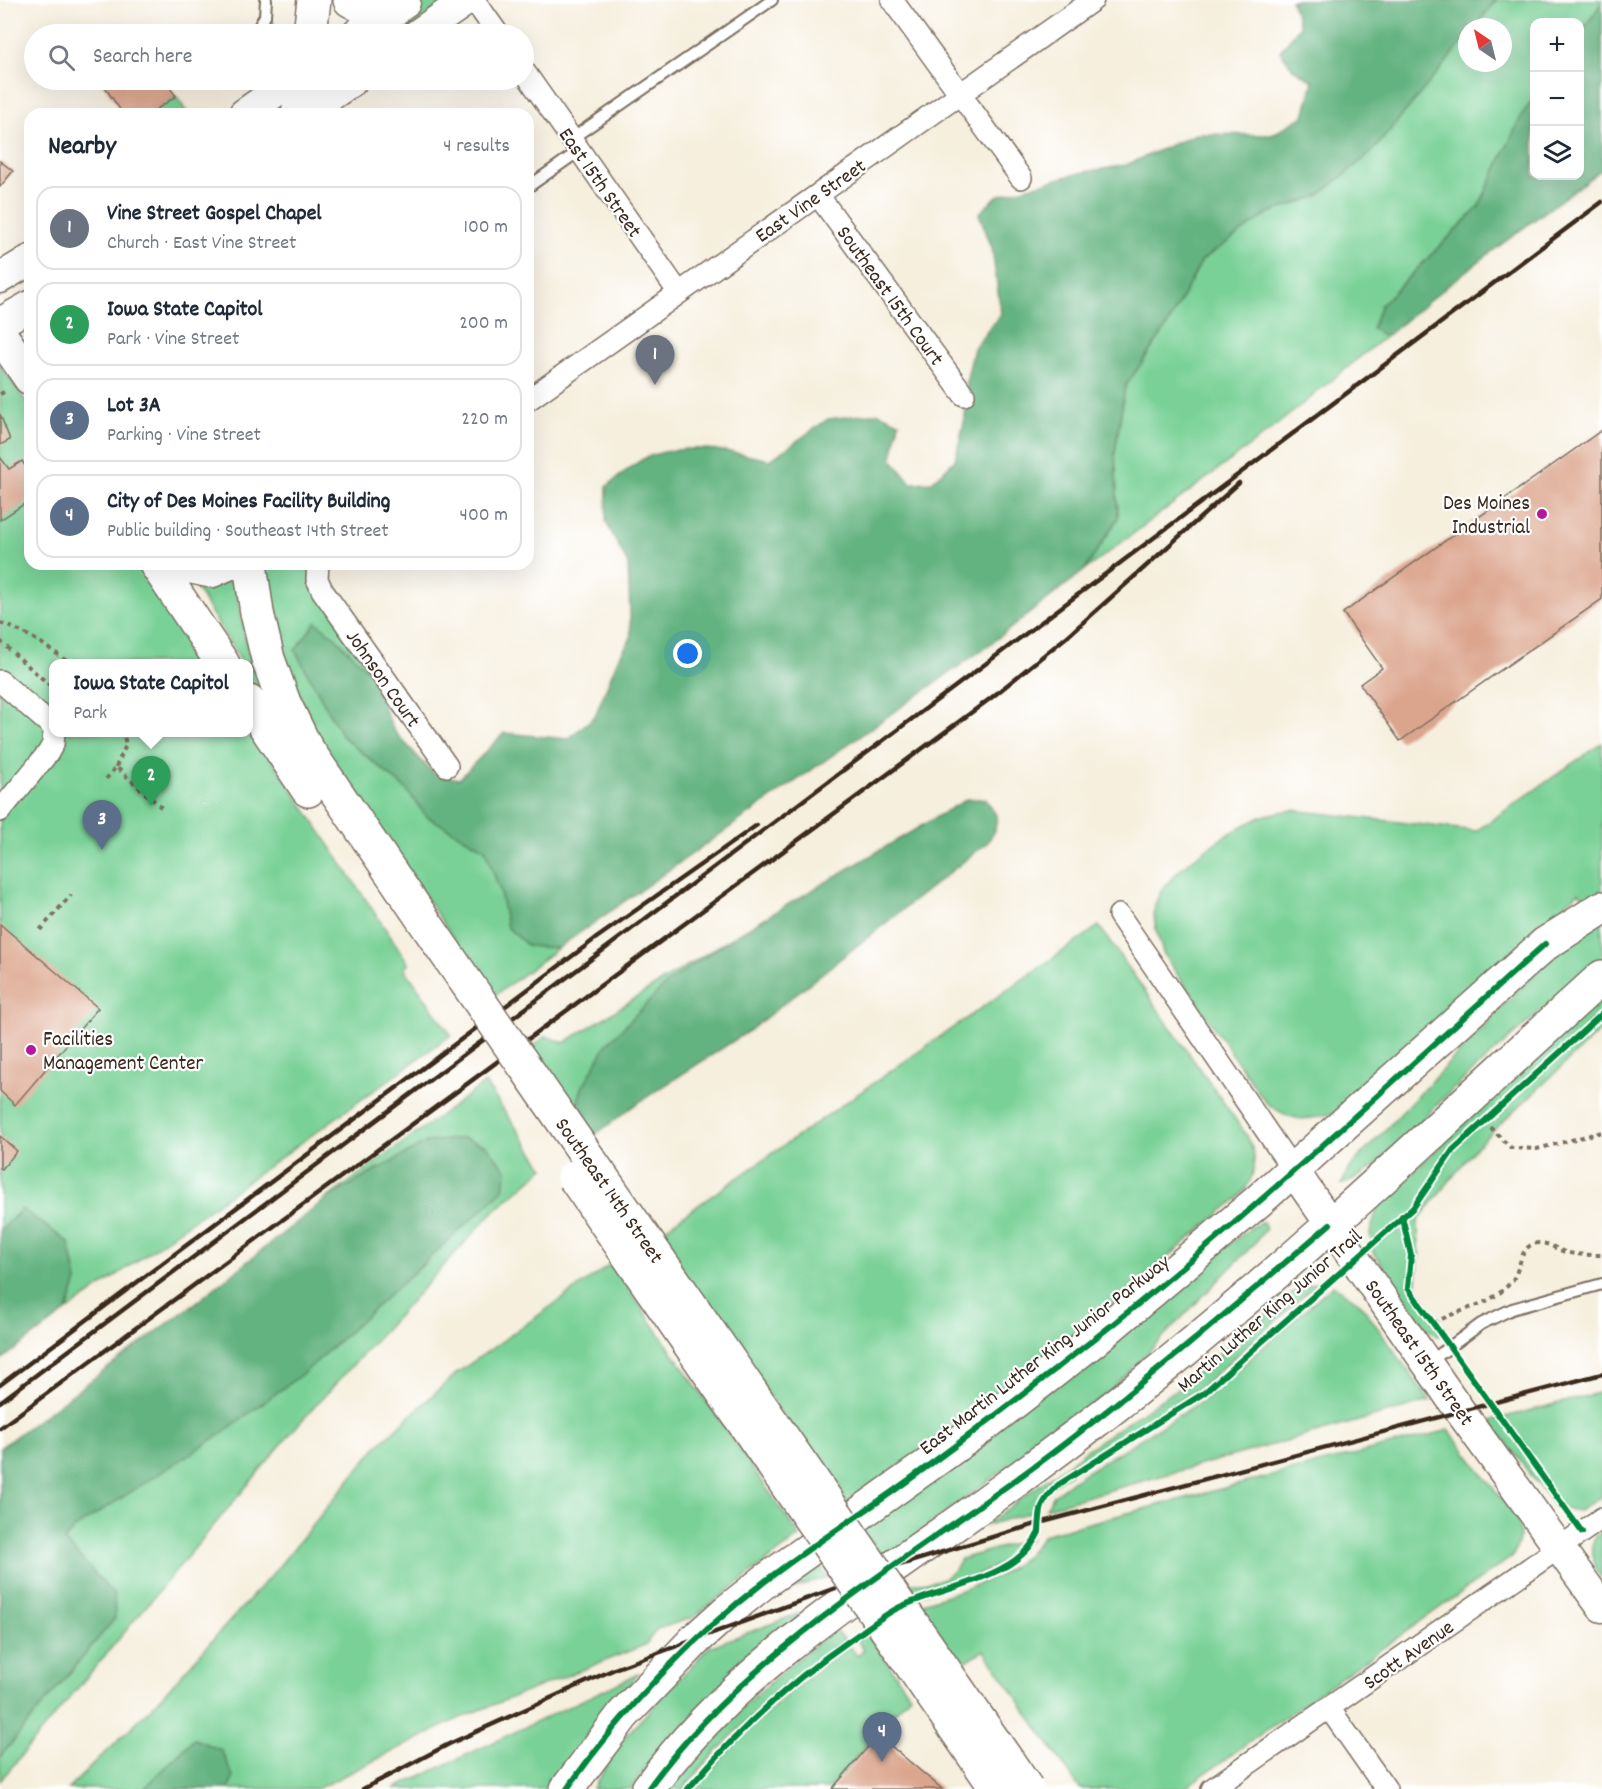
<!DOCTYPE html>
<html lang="en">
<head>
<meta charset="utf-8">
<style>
	body { margin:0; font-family:Dekko,sans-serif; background:#f6f6f7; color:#1f2937 }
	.controls { position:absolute; right:18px; top:18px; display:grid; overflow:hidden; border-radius:12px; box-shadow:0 6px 24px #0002 }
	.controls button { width:54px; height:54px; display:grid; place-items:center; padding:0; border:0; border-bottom:2px solid #e0e1e3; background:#fff; color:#1f2937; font:30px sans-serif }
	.compass { position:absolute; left:1458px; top:18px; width:54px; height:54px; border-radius:50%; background:#fff; box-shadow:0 6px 24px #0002; rotate:325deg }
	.you { position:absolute; left:688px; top:654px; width:21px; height:21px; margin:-15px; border:4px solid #fff; border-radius:50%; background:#1a73e8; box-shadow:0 0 0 9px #1a73e833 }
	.badge { display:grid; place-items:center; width:39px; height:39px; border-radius:50%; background:#2563eb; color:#fff; font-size:20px; font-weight:700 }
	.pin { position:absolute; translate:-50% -50px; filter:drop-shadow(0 2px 3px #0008) }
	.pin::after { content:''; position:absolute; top:32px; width:21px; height:18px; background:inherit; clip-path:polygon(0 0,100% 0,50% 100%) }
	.popup { position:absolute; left:49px; top:659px; width:204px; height:78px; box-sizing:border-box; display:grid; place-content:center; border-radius:12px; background:#fff; filter:drop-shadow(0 2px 4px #0005); font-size:20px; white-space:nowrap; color:#747a83 }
	.popup b { font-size:22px; color:#1f2937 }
	.popup::after { content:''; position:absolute; left:50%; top:100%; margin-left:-12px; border:12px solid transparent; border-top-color:#fff }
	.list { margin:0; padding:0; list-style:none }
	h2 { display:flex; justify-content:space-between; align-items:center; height:78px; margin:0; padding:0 24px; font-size:26px }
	h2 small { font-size:20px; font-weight:400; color:#747a83 }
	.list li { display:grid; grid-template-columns:39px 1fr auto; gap:18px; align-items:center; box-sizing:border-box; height:84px; margin:0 12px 12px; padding:0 12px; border:2px solid #e0e1e3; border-radius:18px }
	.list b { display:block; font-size:22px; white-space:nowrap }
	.list p { margin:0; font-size:20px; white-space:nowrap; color:#747a83 }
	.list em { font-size:20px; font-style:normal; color:#747a83 }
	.icon { flex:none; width:33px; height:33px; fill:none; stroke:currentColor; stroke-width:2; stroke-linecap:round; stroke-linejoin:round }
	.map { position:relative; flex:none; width:1602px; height:1789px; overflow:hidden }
	.search { position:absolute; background:#fff; box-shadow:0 6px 24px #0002; left:24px; top:24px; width:510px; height:66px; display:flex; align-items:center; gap:15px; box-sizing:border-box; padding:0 21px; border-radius:33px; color:#747a83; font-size:22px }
	.panel { position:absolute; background:#fff; box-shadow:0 6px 24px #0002; left:24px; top:108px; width:510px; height:462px; border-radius:18px }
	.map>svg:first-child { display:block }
</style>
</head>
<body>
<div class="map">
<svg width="1602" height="1789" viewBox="0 0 1602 1789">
	<rect width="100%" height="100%" fill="#fff"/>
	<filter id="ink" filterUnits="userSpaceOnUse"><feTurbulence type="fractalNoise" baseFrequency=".0167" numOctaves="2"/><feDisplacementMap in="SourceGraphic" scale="12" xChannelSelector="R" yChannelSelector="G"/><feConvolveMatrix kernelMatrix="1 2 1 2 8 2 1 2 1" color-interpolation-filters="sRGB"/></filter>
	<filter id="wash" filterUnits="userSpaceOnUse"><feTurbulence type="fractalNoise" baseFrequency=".008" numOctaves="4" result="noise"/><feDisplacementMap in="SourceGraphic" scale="24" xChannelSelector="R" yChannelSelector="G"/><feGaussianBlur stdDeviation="1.35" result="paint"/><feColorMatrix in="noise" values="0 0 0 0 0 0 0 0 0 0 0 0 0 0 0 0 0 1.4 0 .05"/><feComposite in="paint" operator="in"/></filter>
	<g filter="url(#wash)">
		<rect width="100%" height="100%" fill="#f6efde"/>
		<path fill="#7ad197" stroke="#5a7e5a" stroke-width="1.5" d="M427,0H443L445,3L400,34H378Z
			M1496,0H1602V3L1580,34V22H1534V97L1521,117L1478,208L1381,305L1372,329L1386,336L1268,432L1085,570L1118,518L1115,452L1125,387L1167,326L1202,260L1269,213L1318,196L1372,152L1467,37V63H1503V27H1475Z
			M176,96L188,114H150Z
			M0,364L30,407V564H138L207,663L54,664V732H249V725L409,964L404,968L451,1035L67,1311L77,1281L69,1243L22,1209L0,1231Z
			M264,564H310L369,672L334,636L295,650L342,736L406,789L426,816L485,849L500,891L507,927L528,946L558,948L493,997L319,740C293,683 271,626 264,564Z
			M233,571L248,653L265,694L261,696L249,675V664L242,663L193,583Z
			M1602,743V900L1592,907L1579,892L1334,1113C1303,1122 1292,1122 1265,1102L1164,955C1159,940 1152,923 1155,906C1161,873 1232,830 1261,817C1271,812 1283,812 1293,810L1476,831Z
			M1602,918V958C1549,1003 1498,1048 1447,1095C1421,1119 1375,1176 1342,1184L1349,1168L1542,965Z
			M1099,926L1247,1136C1259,1159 1256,1178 1239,1197L1097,1317L941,1437L845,1505L657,1234Z
			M736,935L666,984L582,1088L574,1115L529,1049L546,1036L564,1043Z
			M1602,990V1029L1476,1147L1418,1221L1419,1253L1416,1288L1448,1333L1437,1336L1425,1327L1372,1250L1370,1233L1378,1206Z
			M485,1083L544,1168L491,1214L296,1427L0,1781V1757L115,1618L64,1541L75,1527L218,1436L306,1371L364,1316L425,1263L427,1142L327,1198Z
			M1263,1222L1266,1228L1255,1243L1110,1391L883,1559L862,1529L1252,1227Z
			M611,1264L800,1536L694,1617L657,1629L645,1645L460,1718L317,1789H229L233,1776L221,1750L194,1739L144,1789H68L154,1705L275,1571L378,1445L457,1373Z
			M1319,1282L1201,1387L1054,1484L1040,1500L1035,1511L984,1526L1095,1444L1181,1386L1289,1295L1303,1287Z
			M1333,1285L1360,1303L1430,1401L1046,1508L1054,1495L1075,1479L1201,1402Z
			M1602,1392V1496L1579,1511L1555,1507L1490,1421Z
			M1449,1430L1518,1520L1520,1538L1513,1556L1183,1789H1080L984,1650L957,1667L915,1606C960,1589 1016,1580 1043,1535Z
			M1602,1531V1579C1592,1564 1585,1543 1602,1531Z
			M1030,1539C995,1577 955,1581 909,1598L900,1584C927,1582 948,1586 961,1559Z
			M817,1562L828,1577L786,1591L783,1585Z
			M798,1614L800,1617L649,1763L630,1789H593L619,1743L709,1647Z
			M835,1630L844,1639C784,1684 731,1732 683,1789H667C716,1729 772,1677 835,1630Z
			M867,1633L910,1695L829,1789H694C740,1735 791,1687 850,1646L857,1656L864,1650L857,1640Z
			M640,1673L597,1721L547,1789H394Z"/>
		<path fill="#63b380" stroke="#4f6e4f" stroke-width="1.5" d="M1291,0H1496L1475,27H1467V37L1372,152L1318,196L1269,213L1202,260L1167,326L1125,387L1115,452L1118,518L1085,570L985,648L558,948L528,946L507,927L500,891L485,849L426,816L406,789L342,736L295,650L316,622L334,636L369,672L394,731L434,774L459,779L504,733L568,739L595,716L617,661L631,638L628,564L606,522L607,486C620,477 635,461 650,456C691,442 729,451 770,460L828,419L879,413L899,422L892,459L911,483L932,482L955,460L965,418L967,378L974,348L1001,314L992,248L979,214L997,196L1079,173L1126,165L1196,134L1272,135L1304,116L1313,81L1293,69L1280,51L1300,26Z
			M1602,3V169L1466,271L1386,336L1372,329L1381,305L1478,208L1521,117L1534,97V176H1580V34Z
			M967,799H986L997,817L995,830L987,843L749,1031L636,1104L591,1138L574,1115L582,1088L606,1045L666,984L736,935Z
			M463,1138L487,1146L507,1171L503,1190L306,1371L218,1436L76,1527L64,1540L114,1595L115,1618L0,1757V1448L202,1298L327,1198L427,1142Z
			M22,1209L69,1243L77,1281L67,1311L0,1361V1231Z
			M194,1739L221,1750L233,1776L229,1789H144Z"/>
		<g id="blocks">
			<path fill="#dba48c" d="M100,80H164L176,96L150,114H123Z
				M0,161L13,171L0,187Z
				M0,414L10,440L0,445Z
				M1602,430V599L1400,741L1360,684L1382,668L1343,613Z
				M0,457L9,469L22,461L30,473V500L0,520Z
				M0,924L98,1008L15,1105L0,1091Z
				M0,1136L17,1151L2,1169L0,1168Z
				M878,1735L942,1789H832Z"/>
		</g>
	</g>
	<g filter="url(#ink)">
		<use href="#blocks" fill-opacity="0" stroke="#7c6f61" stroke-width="1.5"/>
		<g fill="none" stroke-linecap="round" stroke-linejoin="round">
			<g stroke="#7c6f61" stroke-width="14">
				<path id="lane" d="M255,34L265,16L266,0
					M571,139L772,0
					M528,187L579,151
					M1428,1363L1481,1324L1512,1309L1602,1284"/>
			</g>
			<g stroke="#7c6f61" stroke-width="24">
				<path id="street" d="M474,0L498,34
					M892,0L1021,178
					M524,71L679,293
					M818,195L964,395
					M528,400L1093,0
					M318,564L317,579L322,590L447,766
					M0,681L53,727L54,731
					M0,811L48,753L53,744L54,732
					M1119,915L1293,1170
					M1329,1708L1386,1789
					M1212,1789L1602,1518"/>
			</g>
			<g stroke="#7c6f61" stroke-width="33">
				<path id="secondary" d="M357,34L405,2
					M418,34L467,0
					M244,114L292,80
					M304,114L353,80
					M0,278L30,260
					M0,323L30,306
					M1293,1170L1460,1411L1602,1607"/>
			</g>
			<g stroke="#7c6f61" stroke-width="36">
				<path id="primary" d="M350,0L361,6L395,9
					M310,34L314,0
					M298,114L304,80
					M0,334L30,378
					M156,564L223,664
					M178,564L211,571L227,564
					M250,564L257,613L268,659L284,703L305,746L439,943
					M249,702L308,790
					M567,1789L623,1715L696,1639L725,1613L765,1581L983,1426L1094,1340L1257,1202L1545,944L1602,908
					M648,1789C724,1683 835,1608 941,1534C1005,1489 1068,1443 1129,1395C1294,1265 1447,1118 1602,977"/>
			</g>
			<path stroke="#7c6f61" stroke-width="4" stroke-dasharray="4.5 4.5" stroke-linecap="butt" d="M0,394L8,390
				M0,623C26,632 48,646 70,664
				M0,641L54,689
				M116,767L126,745L123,732
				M106,779L116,767L163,809
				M40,930L71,895
				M1484,1121L1511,1148L1537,1149L1602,1132
				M1434,1323C1460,1308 1490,1307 1511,1282C1522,1270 1518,1244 1539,1243C1549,1243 1556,1249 1565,1252C1577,1255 1589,1255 1602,1255"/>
			<use href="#lane" stroke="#fff" stroke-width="10"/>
			<use href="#street" stroke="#fff" stroke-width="21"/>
			<use href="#secondary" stroke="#fff" stroke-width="30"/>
			<use href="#primary" stroke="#fff" stroke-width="33"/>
			<path stroke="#3b2a1e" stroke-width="4.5" d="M0,1385L595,939L757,825
				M0,1402L1602,202
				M0,1428L991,698L1069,635L1239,483
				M363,1789L449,1744L617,1668L893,1567L1039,1523L1602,1374"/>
			<g stroke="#7c6f61" stroke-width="36" stroke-linecap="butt">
				<path id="primary-bridge" d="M439,943L1027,1789
					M574,1177L997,1789"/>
			</g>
			<use href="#primary-bridge" stroke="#fff" stroke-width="33"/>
			<g stroke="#fff" stroke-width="10">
				<path id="cycleway" d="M1402,1216L1411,1255L1408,1288L1582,1532
					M567,1789C623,1710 687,1641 764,1582C805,1550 849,1522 892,1492C959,1444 1024,1394 1089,1343C1248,1219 1395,1078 1545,944
					M648,1789C747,1651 908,1560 1043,1460C1142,1386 1236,1305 1330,1224
					M688,1789C736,1733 788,1683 849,1641C864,1631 878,1619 894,1610C937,1587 1017,1581 1039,1532C1040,1508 1040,1503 1058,1485L1204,1393L1413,1208L1453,1150L1602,1014"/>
			</g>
			<use href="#cycleway" stroke="#00873e" stroke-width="6"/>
		</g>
	</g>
	<g fill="#b5179e" stroke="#fff" stroke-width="2">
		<circle cx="1542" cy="514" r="6"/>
		<circle cx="31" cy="1050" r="6"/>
	</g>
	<g text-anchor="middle" stroke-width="4.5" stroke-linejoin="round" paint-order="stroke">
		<g font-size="21" fill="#3b2a1e" stroke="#fff">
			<text transform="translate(601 182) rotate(55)" y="7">East 15th Street</text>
			<text transform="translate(810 200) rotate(-35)" y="7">East Vine Street</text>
			<text transform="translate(891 295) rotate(54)" y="7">Southeast 15th Court</text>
			<text transform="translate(384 678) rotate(55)" y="7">Johnson Court</text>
			<text transform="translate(610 1190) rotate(55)" y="7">Southeast 14th Street</text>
			<text transform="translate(1269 1310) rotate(-41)" y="7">Martin Luther King Junior Trail</text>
			<text transform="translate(1420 1352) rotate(55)" y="7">Southeast 15th Street</text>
			<text transform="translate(1044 1354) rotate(-38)" y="7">East Martin Luther King Junior Parkway</text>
			<text transform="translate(1408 1654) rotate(-35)" y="7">Scott Avenue</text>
		</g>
		<g font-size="21" fill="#3b2a1e" stroke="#fff" text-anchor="end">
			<text x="1530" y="509">Des Moines<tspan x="1530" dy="24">Industrial</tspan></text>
			<text x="43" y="1045" text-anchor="start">Facilities<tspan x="43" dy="24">Management Center</tspan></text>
		</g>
	</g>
</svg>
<div class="controls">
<button>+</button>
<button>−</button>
<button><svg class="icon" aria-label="layers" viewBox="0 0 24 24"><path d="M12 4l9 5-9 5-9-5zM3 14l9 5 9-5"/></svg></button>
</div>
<svg class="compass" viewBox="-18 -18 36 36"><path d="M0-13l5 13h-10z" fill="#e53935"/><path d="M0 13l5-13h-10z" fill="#747a83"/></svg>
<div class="you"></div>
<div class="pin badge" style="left:655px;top:385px;background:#6b7280">1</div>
<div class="pin badge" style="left:151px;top:806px;background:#2e9e5b">2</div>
<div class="popup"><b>Iowa State Capitol</b>Park</div>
<div class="pin badge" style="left:102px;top:850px;background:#5c6f8a">3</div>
<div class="pin badge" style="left:882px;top:1762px;background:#5c6f8a">4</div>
<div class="search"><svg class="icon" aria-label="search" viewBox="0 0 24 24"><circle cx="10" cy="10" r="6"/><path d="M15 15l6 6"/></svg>Search here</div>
<section class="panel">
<h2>Nearby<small>4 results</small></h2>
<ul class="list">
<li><span class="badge" style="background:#6b7280">1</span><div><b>Vine Street Gospel Chapel</b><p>Church · East Vine Street</p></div><em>100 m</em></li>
<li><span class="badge" style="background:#2e9e5b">2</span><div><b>Iowa State Capitol</b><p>Park · Vine Street</p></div><em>200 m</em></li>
<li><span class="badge" style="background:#5c6f8a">3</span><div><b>Lot 3A</b><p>Parking · Vine Street</p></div><em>220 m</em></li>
<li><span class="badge" style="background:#5c6f8a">4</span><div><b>City of Des Moines Facility Building</b><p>Public building · Southeast 14th Street</p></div><em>400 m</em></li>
</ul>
</section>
</div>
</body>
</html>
